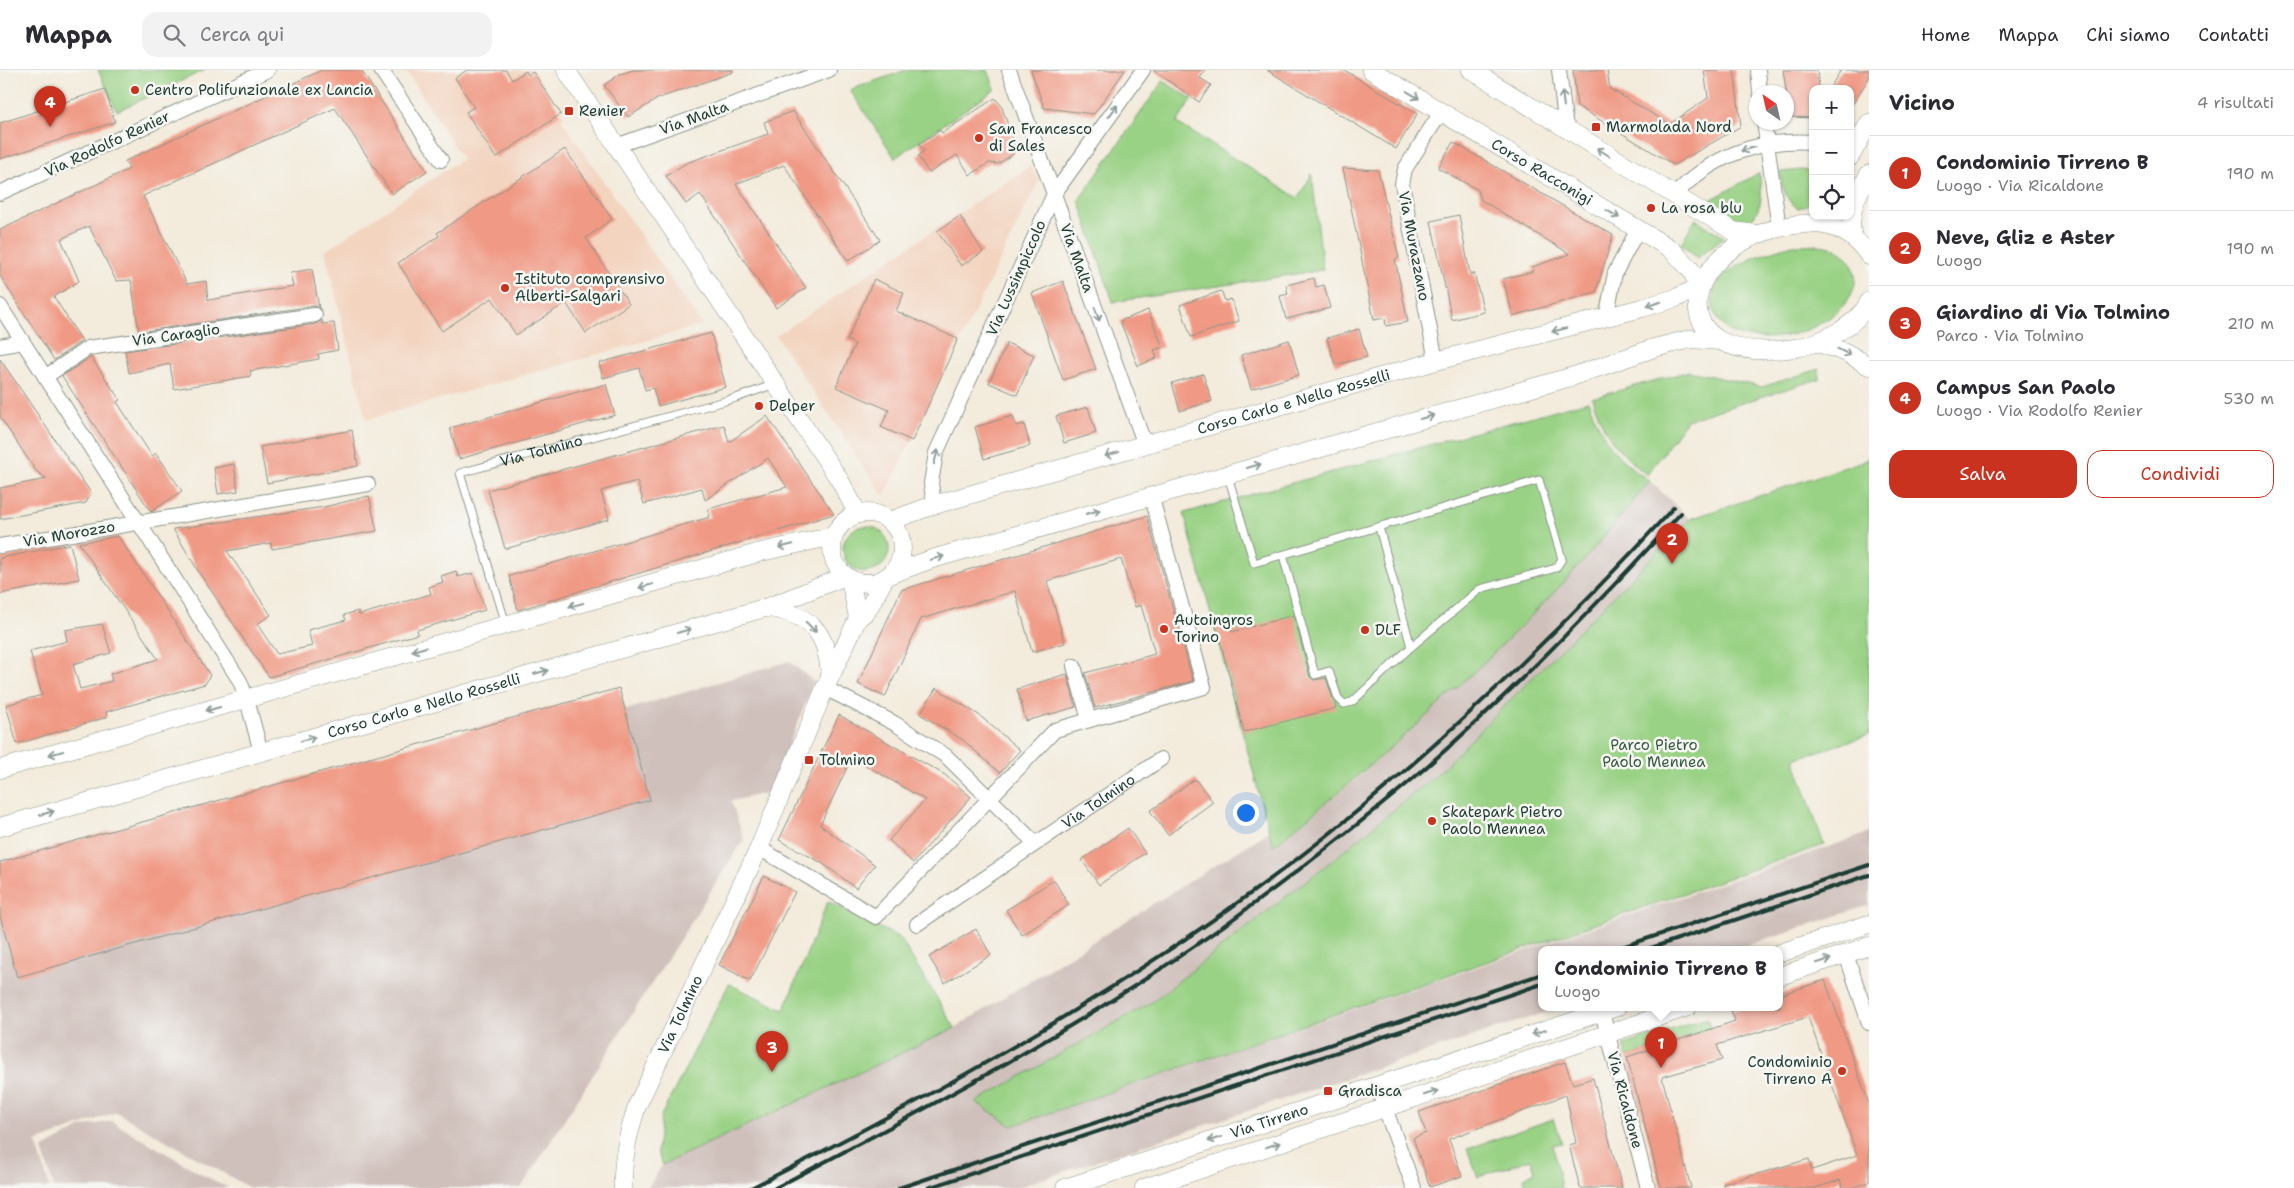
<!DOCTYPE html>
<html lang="it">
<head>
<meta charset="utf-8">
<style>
	body { margin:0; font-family:"Shantell Sans",sans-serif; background:#f2f2f3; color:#2b2b33 }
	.controls { position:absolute; right:15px; top:15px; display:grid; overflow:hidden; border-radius:10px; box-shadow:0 1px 4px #0004 }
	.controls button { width:45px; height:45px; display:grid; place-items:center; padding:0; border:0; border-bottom:1px solid #e1e1e2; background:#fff; color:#2b2b33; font:25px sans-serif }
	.compass { position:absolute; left:1749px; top:15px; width:45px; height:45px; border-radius:50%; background:#fff; box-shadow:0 1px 4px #0004; rotate:326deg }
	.you { position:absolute; left:1245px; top:742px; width:18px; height:18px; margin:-12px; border:4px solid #fff; border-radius:50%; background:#1a73e8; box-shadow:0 0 0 8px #1a73e833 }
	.badge { display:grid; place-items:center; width:32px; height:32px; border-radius:50%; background:#c8321e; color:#fff; font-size:16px; font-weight:700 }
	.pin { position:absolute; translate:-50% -41px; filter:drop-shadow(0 1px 2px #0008) }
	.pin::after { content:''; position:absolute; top:26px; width:18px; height:15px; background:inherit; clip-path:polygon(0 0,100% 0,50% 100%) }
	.popup { position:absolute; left:1538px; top:876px; width:245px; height:65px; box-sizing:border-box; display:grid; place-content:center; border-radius:10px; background:#fff; filter:drop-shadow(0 1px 4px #0005); font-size:16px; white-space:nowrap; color:#7c7c81 }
	.popup b { font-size:19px; color:#2b2b33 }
	.popup::after { content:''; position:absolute; left:50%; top:100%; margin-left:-10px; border:10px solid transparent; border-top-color:#fff }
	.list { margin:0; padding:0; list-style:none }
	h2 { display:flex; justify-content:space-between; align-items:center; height:65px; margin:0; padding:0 20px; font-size:21px }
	h2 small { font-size:16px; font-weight:400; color:#7c7c81 }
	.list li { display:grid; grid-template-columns:32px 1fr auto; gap:15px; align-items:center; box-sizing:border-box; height:75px; padding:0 20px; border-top:1px solid #e1e1e2 }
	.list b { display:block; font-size:19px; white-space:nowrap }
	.list p { margin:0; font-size:16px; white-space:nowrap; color:#7c7c81 }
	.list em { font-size:16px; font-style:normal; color:#7c7c81 }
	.actions { display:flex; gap:10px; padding:15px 20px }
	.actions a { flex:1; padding:11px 0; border:1px solid #c8321e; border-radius:15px; text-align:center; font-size:18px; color:#c8321e }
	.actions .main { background:#c8321e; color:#fff }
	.icon { flex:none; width:28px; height:28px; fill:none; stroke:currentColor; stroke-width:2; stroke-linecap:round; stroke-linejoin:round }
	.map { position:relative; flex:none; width:1869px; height:1118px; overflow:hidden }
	header { display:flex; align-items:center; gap:30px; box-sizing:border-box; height:70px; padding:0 25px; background:#fff; border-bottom:1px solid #e1e1e2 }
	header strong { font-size:24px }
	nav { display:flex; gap:28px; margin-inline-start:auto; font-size:18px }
	.search { width:350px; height:45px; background:#f2f2f3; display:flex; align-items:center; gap:12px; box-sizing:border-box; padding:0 18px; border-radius:15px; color:#7c7c81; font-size:19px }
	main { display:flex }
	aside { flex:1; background:#fff }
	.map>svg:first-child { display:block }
</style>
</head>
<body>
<header>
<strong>Mappa</strong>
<div class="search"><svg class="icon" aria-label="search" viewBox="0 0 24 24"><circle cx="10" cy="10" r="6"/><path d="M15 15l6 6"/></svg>Cerca qui</div>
<nav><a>Home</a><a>Mappa</a><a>Chi siamo</a><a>Contatti</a></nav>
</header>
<main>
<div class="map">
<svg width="1869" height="1118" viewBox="0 0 1869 1118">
	<rect width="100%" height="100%" fill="#f6f6f2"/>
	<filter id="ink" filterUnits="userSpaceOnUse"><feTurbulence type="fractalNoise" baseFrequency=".02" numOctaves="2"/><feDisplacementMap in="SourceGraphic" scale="10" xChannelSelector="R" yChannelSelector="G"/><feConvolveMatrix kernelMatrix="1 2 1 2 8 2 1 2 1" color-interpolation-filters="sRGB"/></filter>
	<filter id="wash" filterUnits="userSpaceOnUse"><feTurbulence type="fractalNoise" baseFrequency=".0096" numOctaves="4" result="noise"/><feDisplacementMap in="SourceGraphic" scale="20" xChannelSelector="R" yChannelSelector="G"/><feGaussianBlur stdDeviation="1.12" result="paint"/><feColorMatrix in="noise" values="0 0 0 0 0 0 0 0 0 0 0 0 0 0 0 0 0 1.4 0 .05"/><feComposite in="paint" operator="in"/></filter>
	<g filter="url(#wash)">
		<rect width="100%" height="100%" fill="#f3ebdb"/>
		<path fill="#f3d4bf" d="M406,0H533L564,46L561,49L702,255L366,350L325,181L462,89Z
			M1030,96L1039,110L884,427L776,266Z"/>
		<path fill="#cfc0bb" d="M1650,411L1690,449L1435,706L1334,789L1152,932L976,1032L1012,1056L1869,763V835L1736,879H1542V937H1562L1015,1118H648L662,1095L955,958L1270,761L1274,776L1362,704L1466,609L1565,511Z
			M789,591L814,612L770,722L731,731L744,769L521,1118H250L116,1042L36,1072L50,1118H0V792L619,618L626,640Z
			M111,1051L205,1106L229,1118H54L42,1079L82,1057Z"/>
		<path fill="#9ad285" stroke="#5c885c" d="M98,0H205L117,41Z
			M906,0H988L995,19L895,88L850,20Z
			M1163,11L1192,29L1177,53L1298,128L1312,104L1323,200L1113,232L1079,130Z
			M1801,100L1813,101C1813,115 1817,136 1798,138C1785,131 1782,116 1780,102Z
			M1759,103C1762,120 1764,139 1749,151L1737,150L1705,133Z
			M1695,149L1724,167L1697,188L1681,174Z
			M1793,175C1805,175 1819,174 1831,177C1840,179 1846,186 1851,193C1869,226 1826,254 1801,262C1784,268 1765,269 1748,267C1734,265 1724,260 1717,248C1694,203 1763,183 1793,175Z
			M1819,299V309L1687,350L1647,405C1615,378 1606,369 1592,328L1689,301L1762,317Z
			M1588,331C1604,371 1614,387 1650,411C1621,445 1594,480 1564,512C1474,607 1375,694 1273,776L1184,443Z
			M1869,385V665L1794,689L1824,775L1012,1056L976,1032L1152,932L1334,789L1435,706L1690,449L1866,390Z
			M843 479a23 23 0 1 1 46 0a23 23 0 1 1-46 0Z
			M828,831L900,868L955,958L662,1095L657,1081L661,1046L729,914L784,940Z
			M1707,948L1711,959L1627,987L1623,975Z
			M1553,1049L1562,1073L1553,1075L1561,1118H1526L1524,1107L1535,1102L1531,1089L1478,1107L1467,1079Z"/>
		<g id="blocks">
			<path fill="#f09984" d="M322,0H361L427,101L392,124L335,38L143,126L187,214L206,211L208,230L293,216L290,203L312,199L319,238L314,236L139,262L131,210L116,211L89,156L61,169L79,211L54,227L82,271L54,290L0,206V160L129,99L125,91Z
				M467,0H506L512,10L526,1L528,5L533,2L561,44L496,88L466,42L474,37L455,8Z
				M633,0H733V2L659,28L628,47L604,15L620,4Z
				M1031,0H1125L1094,44L1044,38Z
				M1153,0H1206L1200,8L1211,15L1199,32Z
				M1267,0H1344L1417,44L1396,79Z
				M1573,0H1607L1610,19L1670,54L1708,28L1704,0H1734L1741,56L1674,95L1577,36Z
				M1783,0H1817L1819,19H1813V48L1790,47Z
				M1841,0H1869V8L1850,38V19H1829Z
				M105,19L115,52L0,89V53Z
				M995,28L1001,35L1014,72L1013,84L998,94L989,93L970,105L957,85L929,103L918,86L924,81L919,74L940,60L942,63Z
				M793,41L880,170L848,191L784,95L736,114L806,218L776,238L700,124L686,134L666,106L686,93L768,64L764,52Z
				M1453,72L1613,165L1596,222L1513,246L1503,209L1534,201L1532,197L1570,184L1481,130L1478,120L1438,98Z
				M565,79L612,149L586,168L629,234L586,263L566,233L516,265L492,228L442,261L398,193L439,166L437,163Z
				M1343,98L1378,100L1399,188L1395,189L1408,252L1386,256L1385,248L1374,250Z
				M1459,145L1470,204L1474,203L1484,242L1452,250L1431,151Z
				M960,146L983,182L961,196L937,161Z
				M1314,208L1316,217L1324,215L1330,238L1286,249L1280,226L1288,224L1286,215Z
				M874,209L904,223L896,241L958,269L912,371L881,357L889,340L836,317L855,274L847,270Z
				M1063,211L1096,299L1063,310L1032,223Z
				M1221,221L1225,231L1231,229L1239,251L1191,267L1180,235Z
				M1148,240L1163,277L1154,280L1157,288L1138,296L1120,251Z
				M322,250V254L334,253L338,280L318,284L319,289L250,301L251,306L174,319L170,294L129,303L125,281L316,254Z
				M1359,259L1367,287L1335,295L1327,268Z
				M711,263L726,317L658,336L653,318L645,320L639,298L603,308L599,293Z
				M1289,270L1299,305L1251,319L1241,285Z
				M1007,273L1034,285L1017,325L989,313Z
				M91,287L120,330L117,332L152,386L156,383L182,421L151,442L62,306Z
				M0,289L91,423L86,433L0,449V418L47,409L36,401L0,347Z
				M1203,304L1212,331L1180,341L1172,313Z
				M606,314L615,345L459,389L450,358Z
				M1088,337L1096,363L1064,373L1056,346Z
				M767,346L834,444L518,540L509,506L710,447L708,439L787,417L768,388L705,430L702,418L644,434L637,411L601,421L609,449L505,479L488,420L724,355L729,372Z
				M1013,346L1016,356L1024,354L1030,376L984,389L975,357Z
				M352,360L358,396L267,413L260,377Z
				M234,394L238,421L218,424L214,398Z
				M369,426L377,461L272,479L271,473L227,481L271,545L257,554L277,584L312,576L308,560L346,550L344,545L358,541L359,545L431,524L429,517L443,512L441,506L456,501L458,507L473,503L485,540L417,560L418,564L269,607L200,504L173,459L324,437Z
				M1147,446L1193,611L1095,638L1085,603L1155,584L1141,535L1135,537L1121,489L1047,511L1065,573L1032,582L1015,521L921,549L885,627L858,614L901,520Z
				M118,466L210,605L205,614L106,642L107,647L17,674L6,635L42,625L30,581L67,571L65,560L102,554L111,583L73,594L80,619L112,611L110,604L158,589L79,473Z
				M70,474L79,509L0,524V488Z
				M1294,545L1310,607L1314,610L1326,608L1336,638L1244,662L1215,552L1229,548L1232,562Z
				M1067,604L1076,637L1026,651L1017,619Z
				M619,618L650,730L17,907L0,846V792Z
				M936,618L979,645L1020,680L1000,703L963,670L920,644Z
				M839,645L945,705L971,727L913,793L889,770L925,730L852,687L820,755L875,795L856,818L822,793L779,770Z
				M1195,709L1213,732L1168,765L1150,741Z
				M1128,758L1145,783L1099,815L1082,790Z
				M764,806L795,822L750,911L719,895Z
				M1054,810L1069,835L1022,865L1006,840Z
				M976,859L991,885L945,913L929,887Z
				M1825,910L1869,1034V1112L1851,1118H1843L1840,1110L1815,1118H1724L1723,1114L1809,1089L1812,1100L1857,1085L1808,947L1717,975L1722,990L1662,1007L1691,1118H1661L1627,987L1735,951L1731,941L1744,937H1780V925Z
				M1565,992L1573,1014L1593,1008L1622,1118H1580L1569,1075L1576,1073L1566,1025L1449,1069L1462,1106L1430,1117L1413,1068L1426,1063L1419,1042Z"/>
		</g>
	</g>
	<g filter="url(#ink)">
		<use href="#blocks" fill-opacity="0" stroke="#899488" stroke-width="1"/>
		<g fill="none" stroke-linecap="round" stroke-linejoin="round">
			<g stroke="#899488" stroke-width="9">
				<g id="service">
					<path d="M1228,406L1254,493L1539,410L1562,489L1556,498L1480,519L1411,577"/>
					<path d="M1283,485L1315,605L1329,601L1338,628L1344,634L1352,632L1411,577L1379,457"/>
					<path id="s1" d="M506,554L460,403L736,328L775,314"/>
				</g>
			</g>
			<g stroke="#899488" stroke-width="16">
				<g id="minor">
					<path d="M381,0L441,90"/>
					<path d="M1009,0L1145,375"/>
					<path d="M1559,0L1566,59"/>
					<path d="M1758,0L1760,22"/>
					<path d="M1764,52L1779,158"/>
					<path d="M616,76L829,0"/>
					<path d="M0,123L268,0"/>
					<path d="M1674,126C1710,86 1760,68 1813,72"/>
					<path d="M0,236L240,611L247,630L261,682"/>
					<path d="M1606,248L1615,203L1638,159"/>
					<path d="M0,276L23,272"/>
					<path d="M1436,291L1402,114L1405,99L1441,42"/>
					<path d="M45,307L88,278L315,245"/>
					<path d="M934,435L931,413L936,383L1054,124L1143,0"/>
					<path d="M0,476L368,414"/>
					<path d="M1074,596L1089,650"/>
					<path d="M825,618L894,653L946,686L1035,773"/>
					<path d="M759,778L876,847L1055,660L1204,617L1151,425"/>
					<path id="s2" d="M917,854L1161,689"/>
					<path d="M1846,884L1869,953"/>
					<path d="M1602,942L1648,1118"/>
					<path d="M1377,1016L1414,1118"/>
				</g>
			</g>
			<g stroke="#899488" stroke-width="19">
				<g id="tertiary">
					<path d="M566,0L839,409L858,444"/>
					<path id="s3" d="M1371,0L1671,179L1690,199L1700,217"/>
					<path d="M1471,0L1733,161L1756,164"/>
					<path d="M1850,87L1869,53"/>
					<path d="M1853,167C1847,143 1857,125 1869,104"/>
					<path d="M1869,186C1852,159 1825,150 1794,155C1675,173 1656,299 1795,278C1820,274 1858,256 1869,231"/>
					<path d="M1818,273L1845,282L1869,296"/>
					<circle cx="867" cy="478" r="35"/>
					<path id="s4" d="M890,451L934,435L1436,291L1642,238L1676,228L1700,217"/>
					<path d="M891,504L932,489L1574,306L1654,278L1690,269L1720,271"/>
					<path d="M850,509L858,548"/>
					<path d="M769,538C811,545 827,562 830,605"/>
					<path d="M0,699L761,482L834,466"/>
					<path id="s5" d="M0,757L768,537L846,506"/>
					<path d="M1780,883L1869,854"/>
					<path d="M1780,906L1869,876"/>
					<path id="s6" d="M623,1118C622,1089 628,1064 637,1036L759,778L825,618L858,548L867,541L885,508"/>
					<path id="s7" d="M1065,1118L1617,937"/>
					<path d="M1144,1118L1688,937"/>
				</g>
			</g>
			<use href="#service" stroke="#fff" stroke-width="7"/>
			<use href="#minor" stroke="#fff" stroke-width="14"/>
			<use href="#tertiary" stroke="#fff" stroke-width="18"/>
			<path stroke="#1f3d34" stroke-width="4" d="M1616,879L1869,795
				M1648,879L1869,805
				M751,1118C941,1022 1128,918 1297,789C1434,684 1557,564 1674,437
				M775,1118C932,1036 1089,953 1233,849C1293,805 1352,760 1409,712C1506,629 1595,537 1681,443
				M899,1118L1542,904
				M928,1118L1542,914"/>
		</g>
		<defs><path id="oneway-shaft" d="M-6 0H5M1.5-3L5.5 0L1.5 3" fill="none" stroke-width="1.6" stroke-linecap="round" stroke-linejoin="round" transform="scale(1.25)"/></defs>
		<g stroke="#8f9e9a">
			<use href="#oneway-shaft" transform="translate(1413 25) rotate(31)"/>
			<use href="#oneway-shaft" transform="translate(1563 29) rotate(-97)"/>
			<use href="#oneway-shaft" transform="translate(1113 41) rotate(-54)"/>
			<use href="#oneway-shaft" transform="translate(1748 79) rotate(163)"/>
			<use href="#oneway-shaft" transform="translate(1603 82) rotate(-148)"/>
			<use href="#oneway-shaft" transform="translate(1613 144) rotate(31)"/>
			<use href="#oneway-shaft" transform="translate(1654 234) rotate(163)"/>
			<use href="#oneway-shaft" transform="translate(1097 244) rotate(70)"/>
			<use href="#oneway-shaft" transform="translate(1559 260) rotate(166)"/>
			<use href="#oneway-shaft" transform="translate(1844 282) rotate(26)"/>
			<use href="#oneway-shaft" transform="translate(1427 347) rotate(-16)"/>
			<use href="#oneway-shaft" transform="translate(1112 384) rotate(164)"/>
			<use href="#oneway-shaft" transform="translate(936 387) rotate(-73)"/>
			<use href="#oneway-shaft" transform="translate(1254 396) rotate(-16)"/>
			<use href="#oneway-shaft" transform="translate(1093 442) rotate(-16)"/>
			<use href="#oneway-shaft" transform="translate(786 476) rotate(167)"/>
			<use href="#oneway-shaft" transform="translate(937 488) rotate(-16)"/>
			<use href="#oneway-shaft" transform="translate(646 516) rotate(164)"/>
			<use href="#oneway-shaft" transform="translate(576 535) rotate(165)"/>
			<use href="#oneway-shaft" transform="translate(811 557) rotate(45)"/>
			<use href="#oneway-shaft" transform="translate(684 561) rotate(-16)"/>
			<use href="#oneway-shaft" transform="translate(419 579) rotate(164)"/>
			<use href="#oneway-shaft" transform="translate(541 602) rotate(-16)"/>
			<use href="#oneway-shaft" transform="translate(213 639) rotate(164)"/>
			<use href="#oneway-shaft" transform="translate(308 669) rotate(-16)"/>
			<use href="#oneway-shaft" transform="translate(56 683) rotate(164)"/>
			<use href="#oneway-shaft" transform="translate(47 743) rotate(-16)"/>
			<use href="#oneway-shaft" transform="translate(1824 891) rotate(-18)"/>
			<use href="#oneway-shaft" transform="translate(1539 962) rotate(162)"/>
			<use href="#oneway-shaft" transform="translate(1431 1023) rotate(-18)"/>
			<use href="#oneway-shaft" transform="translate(1215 1069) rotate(162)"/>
			<use href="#oneway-shaft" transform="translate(1273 1075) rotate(-18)"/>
		</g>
	</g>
	<g fill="#c8321e" stroke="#f6f6f2" stroke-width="2">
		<circle cx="135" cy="20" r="5"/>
		<rect x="564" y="36" width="10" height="10" rx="2.5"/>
		<rect x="1591" y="52" width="10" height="10" rx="2.5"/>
		<circle cx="979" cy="68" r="5"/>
		<circle cx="1651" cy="138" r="5"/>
		<circle cx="505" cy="218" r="5"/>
		<circle cx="759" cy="336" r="5"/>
		<circle cx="1164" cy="559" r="5"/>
		<circle cx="1365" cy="560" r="5"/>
		<rect x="804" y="685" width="10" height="10" rx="2.5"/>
		<circle cx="1432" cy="751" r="5"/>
		<circle cx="1842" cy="1001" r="5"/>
		<rect x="1323" y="1016" width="10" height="10" rx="2.5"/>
	</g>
	<g text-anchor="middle" stroke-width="5" stroke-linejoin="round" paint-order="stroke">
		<g font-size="15" fill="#1f3d34" stroke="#f6f6f2" text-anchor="start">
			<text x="145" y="25">Centro Polifunzionale ex Lancia</text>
			<text x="579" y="46">Renier</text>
			<text x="1606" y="62">Marmolada Nord</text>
			<text x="989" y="64">San Francesco<tspan x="989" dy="17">di Sales</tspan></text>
			<text x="1661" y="143">La rosa blu</text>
			<text x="515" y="214">Istituto comprensivo<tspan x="515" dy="17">Alberti-Salgari</tspan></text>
			<text x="769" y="341">Delper</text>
			<text x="1174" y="555">Autoingros<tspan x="1174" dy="17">Torino</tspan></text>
			<text x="1375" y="565">DLF</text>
			<text x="819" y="695">Tolmino</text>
			<text x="1442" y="747">Skatepark Pietro<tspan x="1442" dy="17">Paolo Mennea</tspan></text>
			<text x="1832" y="997" text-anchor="end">Condominio<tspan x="1832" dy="17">Tirreno A</tspan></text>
			<text x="1338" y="1026">Gradisca</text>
		</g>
		<g font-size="15" fill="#1f3d34" stroke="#f6f6f2">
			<text transform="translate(694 48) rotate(-20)" y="5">Via Malta</text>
			<text transform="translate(107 74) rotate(-25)" y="5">Via Rodolfo Renier</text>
			<text dy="5" stroke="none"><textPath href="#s3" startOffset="199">Corso Racconigi</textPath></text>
			<text transform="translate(1414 176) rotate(79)" y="5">Via Murazzano</text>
			<text transform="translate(1077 188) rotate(70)" y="5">Via Malta</text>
			<text transform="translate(1016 208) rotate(-66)" y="5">Via Lussimpiccolo</text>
			<text transform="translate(176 265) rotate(-8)" y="5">Via Caraglio</text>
			<text dy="5" stroke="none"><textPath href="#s4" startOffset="421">Corso Carlo e Nello Rosselli</textPath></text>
			<text dy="5" stroke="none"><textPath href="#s1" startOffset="242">Via Tolmino</textPath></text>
			<text transform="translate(69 464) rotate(-10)" y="5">Via Morozzo</text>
			<text dy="5" stroke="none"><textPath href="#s5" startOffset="441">Corso Carlo e Nello Rosselli</textPath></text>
			<text dy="5" stroke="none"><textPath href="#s2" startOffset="219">Via Tolmino</textPath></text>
			<text dy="5" stroke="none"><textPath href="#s6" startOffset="185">Via Tolmino</textPath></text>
			<text transform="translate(1625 1030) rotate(75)" y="5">Via Ricaldone</text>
			<text dy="5" stroke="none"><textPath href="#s7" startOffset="215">Via Tirreno</textPath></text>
		</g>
		<g font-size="15" fill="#385b44" stroke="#f6f6f2">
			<text x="1654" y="680">Parco Pietro<tspan x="1654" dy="17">Paolo Mennea</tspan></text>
		</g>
	</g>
</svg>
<div class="controls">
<button>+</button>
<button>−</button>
<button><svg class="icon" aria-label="locate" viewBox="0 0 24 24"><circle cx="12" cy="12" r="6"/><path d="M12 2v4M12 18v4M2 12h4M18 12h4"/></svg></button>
</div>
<svg class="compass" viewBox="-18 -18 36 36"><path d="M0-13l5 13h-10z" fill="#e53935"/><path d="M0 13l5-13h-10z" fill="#7c7c81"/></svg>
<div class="you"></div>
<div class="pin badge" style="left:1661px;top:998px">1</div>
<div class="popup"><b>Condominio Tirreno B</b>Luogo</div>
<div class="pin badge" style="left:1672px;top:494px">2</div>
<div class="pin badge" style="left:772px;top:1002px">3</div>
<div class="pin badge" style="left:50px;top:57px">4</div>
</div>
<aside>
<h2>Vicino<small>4 risultati</small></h2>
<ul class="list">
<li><span class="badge">1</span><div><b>Condominio Tirreno B</b><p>Luogo · Via Ricaldone</p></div><em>190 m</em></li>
<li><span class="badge">2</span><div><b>Neve, Gliz e Aster</b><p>Luogo</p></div><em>190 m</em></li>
<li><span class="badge">3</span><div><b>Giardino di Via Tolmino</b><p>Parco · Via Tolmino</p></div><em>210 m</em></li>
<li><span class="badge">4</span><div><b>Campus San Paolo</b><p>Luogo · Via Rodolfo Renier</p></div><em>530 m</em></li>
</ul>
<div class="actions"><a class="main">Salva</a><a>Condividi</a></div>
</aside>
</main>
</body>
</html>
